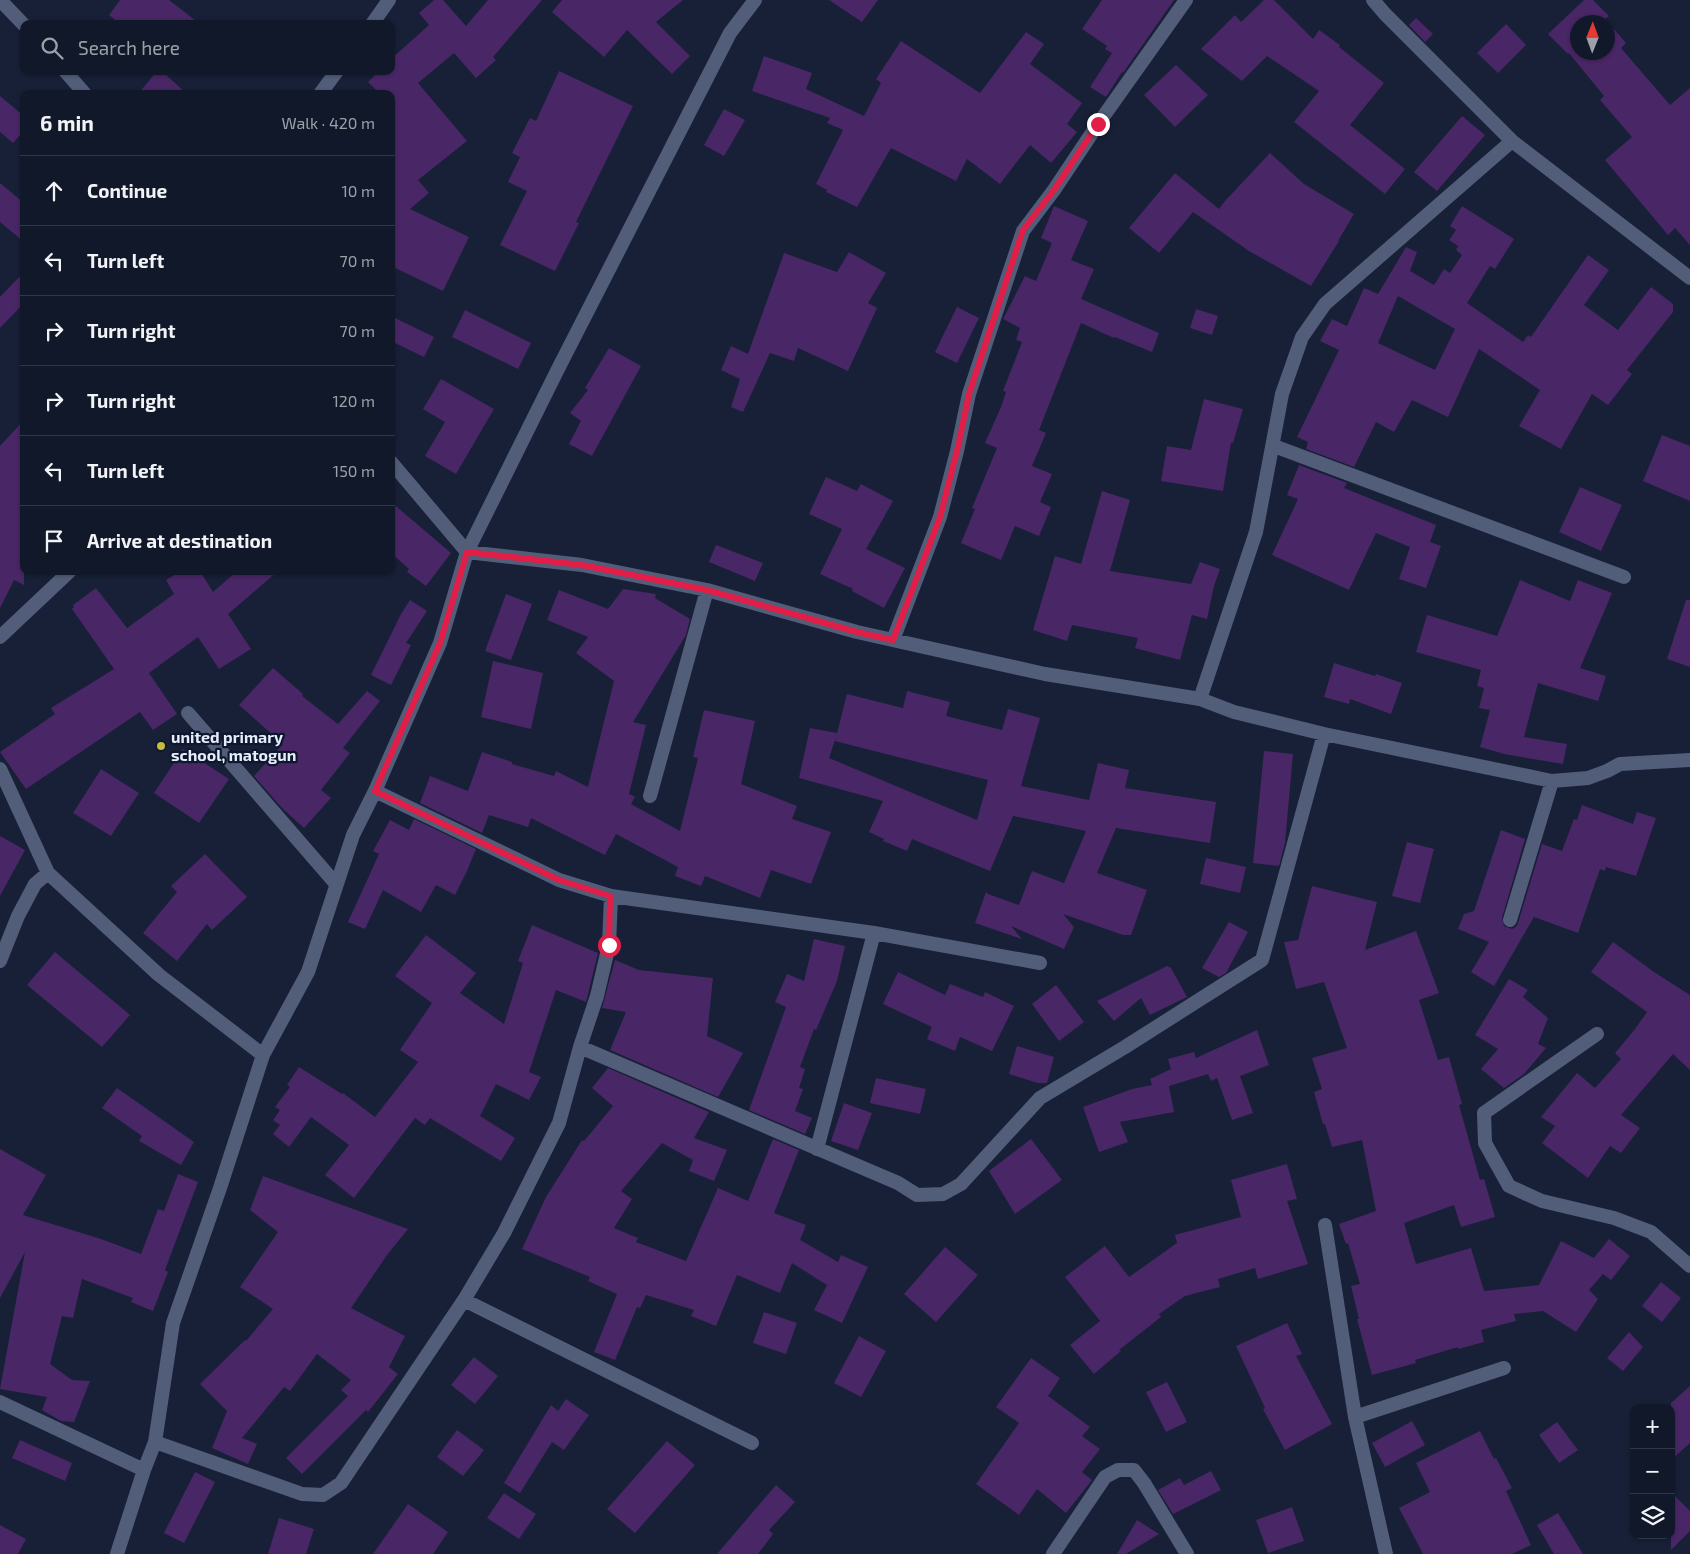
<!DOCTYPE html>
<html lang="en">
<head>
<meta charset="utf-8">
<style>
	body { margin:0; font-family:"Exo 2",sans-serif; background:#1e2535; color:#f1f3f6 }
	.controls { position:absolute; right:15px; bottom:15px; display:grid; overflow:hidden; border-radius:10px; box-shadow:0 1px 4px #0004 }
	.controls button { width:45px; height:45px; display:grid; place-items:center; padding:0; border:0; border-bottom:1px solid #303746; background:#111829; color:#f1f3f6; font:25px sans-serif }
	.compass { position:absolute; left:1570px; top:15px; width:45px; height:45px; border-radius:50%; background:#111829; box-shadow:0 1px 4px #0004; rotate:1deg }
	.stop { position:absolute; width:15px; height:15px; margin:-11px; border:4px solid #e11d48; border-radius:50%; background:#fff }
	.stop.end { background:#e11d48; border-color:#fff; box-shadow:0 1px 5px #0008 }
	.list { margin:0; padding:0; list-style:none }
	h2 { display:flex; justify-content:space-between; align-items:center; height:65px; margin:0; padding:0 20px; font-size:21px }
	h2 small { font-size:16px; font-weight:400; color:#9ca0a8 }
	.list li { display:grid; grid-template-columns:32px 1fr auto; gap:15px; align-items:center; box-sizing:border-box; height:70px; padding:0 20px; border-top:1px solid #303746 }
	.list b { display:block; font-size:19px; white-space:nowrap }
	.list em { font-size:16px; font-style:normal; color:#9ca0a8 }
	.icon { flex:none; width:28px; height:28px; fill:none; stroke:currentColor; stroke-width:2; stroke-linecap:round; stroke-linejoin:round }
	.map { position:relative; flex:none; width:1690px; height:1554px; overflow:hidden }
	.search { position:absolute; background:#111829; box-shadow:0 1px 4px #0004; left:20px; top:20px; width:375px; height:55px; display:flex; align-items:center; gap:12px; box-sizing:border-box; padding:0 18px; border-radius:10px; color:#9ca0a8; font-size:19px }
	.panel { position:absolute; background:#111829; box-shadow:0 1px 4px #0004; left:20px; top:90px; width:375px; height:485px; border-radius:10px }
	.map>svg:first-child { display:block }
</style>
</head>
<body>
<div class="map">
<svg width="1690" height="1554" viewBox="0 0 1690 1554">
	<rect width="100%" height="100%" fill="#172037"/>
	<path fill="#492666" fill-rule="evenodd" d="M120,0H169L200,24H120L109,15Z
		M434,0H443L466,26L488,0H542L493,57L496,60L476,78L454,53L418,83L467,141L418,180L429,193L410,209L469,237L443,291L391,266V94H380L368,82L379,71H391V59L429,25L419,13Z
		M562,0H683L656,22L690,56L672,74L627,30L604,57L552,12Z
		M829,0H878L862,22Z
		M1102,0H1174L1123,73L1122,72L1106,97L1090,87L1112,53L1105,49L1107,46L1082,29Z
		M1264,0H1274L1313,39L1319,30L1340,45L1339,47L1384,83L1350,125L1405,169L1385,194L1294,122L1319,91L1267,56L1242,81L1201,49L1235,15L1241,22Z
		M1584,0H1593L1609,16L1605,19L1626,43L1621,48L1670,105L1690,88V245L1675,228L1668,235L1605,160L1632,137L1600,100L1604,96L1569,53L1568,54L1548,34ZM1578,22H1608V52H1578Z
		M1416,18L1433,34L1425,42L1409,25Z
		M1506,24L1526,45L1498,73L1477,53Z
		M1026,32L1044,44L1030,64L1082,103L1067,124L1077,132L1051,163L1030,145L1000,184L967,159L956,181L891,148L857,207L826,192L827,190L816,184L843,130L827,123L830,118L752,91L764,56L812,73L806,89L864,116L881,83L876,79L901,41L980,93Z
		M1176,65L1208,95L1175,127L1144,95Z
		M157,71H162L187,94H138Z
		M559,71L633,106L576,222L579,223L555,271L500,245L527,191L508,182L520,157L512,153L530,118L536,121Z
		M0,96L24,116V131L13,143L0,132Z
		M724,109L745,120L724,156L704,145Z
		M1462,116L1485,135L1437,191L1414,172Z
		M1270,153L1304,184L1354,214L1338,241H1339L1311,286L1249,251L1193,212L1159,253L1129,228L1175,173L1219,209L1225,201Z
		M0,183L24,203V242L0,222Z
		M1054,206L1088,221L1071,260L1094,269L1081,299L1159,333L1152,352L1115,337L1114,338L1081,323L1039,430L1046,433L1032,466L1052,474L1040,502L1051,507L1039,536L1015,526L1001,560L961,543L975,509L972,508L997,448L985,443L1001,407L1006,392L1003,391L1022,342L1016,340L1020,328L1003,319L1025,276L1036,281L1052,243L1041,238Z
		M1462,206L1514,239L1495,269L1490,266L1467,303L1523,342L1528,335L1531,337L1588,255L1609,270L1584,305L1618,330L1651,287L1673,304V312L1627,370L1632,374L1608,405L1592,394L1561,449L1519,426L1540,390L1479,349L1448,417L1412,400L1394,432L1376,422L1354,467L1306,449L1308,442L1297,437L1339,350L1320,341L1332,319L1347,326L1364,288L1378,294L1406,247L1417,252L1410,271L1434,285L1444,269L1450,273L1462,255L1456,250L1458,246L1449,240L1456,230L1450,226ZM1398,296L1455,329L1435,370L1378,343Z
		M849,252L886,273L868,303L877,308L848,371L798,348L794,361L770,353L743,412L731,407L740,379L721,370L731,346L748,354L784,253L837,272Z
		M24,272V303L0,328V297Z
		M957,307L979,318L957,363L935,352Z
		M1196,309L1218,316L1212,335L1190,328Z
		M465,310L531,343L518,369L452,337Z
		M391,316L434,337L424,357L391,341Z
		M609,348L641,366L592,456L569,444L581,421L570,413L588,390L585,388Z
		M441,379L494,409L456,474L425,456L445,422L423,409Z
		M1204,399L1243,409L1233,443H1231L1223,491L1161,481L1167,446L1191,450Z
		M24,420V585L14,580L0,608V446Z
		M1662,435L1690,446V501L1643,481Z
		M1299,465L1347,483L1344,488L1436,525L1430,542L1441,546L1426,588L1399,579L1410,547L1376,533L1349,590L1272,555L1298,499L1287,495Z
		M826,477L857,491L861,484L893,501L866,549L905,568L884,608L852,591L853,589L820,574L842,529L809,514Z
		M1580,487L1622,505L1601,551L1559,532Z
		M1102,491L1130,500L1110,571L1191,584L1200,562L1220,569L1214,586L1207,619L1192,615L1180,660L1135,648L1138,638L1072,625L1067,641L1033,630L1055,556L1081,564Z
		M391,502L451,553L426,586L407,572L409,569L391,553Z
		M716,545L763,563L755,581L709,562Z
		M181,571H200L213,592L237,571H278L228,614L251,649L219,669L198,637L149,673L177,714L153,730L140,712L26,789L0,752L55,714L51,708L114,669L72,609L74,607L73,605L96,588L127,628L174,594L166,580Z
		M1520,580L1570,601L1578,580L1612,593L1580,668L1606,676L1598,701L1538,683L1524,737L1567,744L1563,764L1504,754L1480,747L1490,710L1479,708L1484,688L1477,686L1481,670L1416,652L1427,615L1497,636Z
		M623,589L656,594L655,598L690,619L686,635L633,722L646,725L629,794L635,797L631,804L680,831L698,758L693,757L704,710L755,721L741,784L797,806L792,819L831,832L811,884L771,870L760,898L705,876L701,886L675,876L678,867L616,834L605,855L531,818L528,827L489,815L482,833L420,803L430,776L468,791L482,752L512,762V764L554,776L556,771L588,787L614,681L576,653L588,637L547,620L559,590L608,609Z
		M506,594L532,604L511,660L485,651Z
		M410,600L427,611L406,643L411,645L391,685L371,675L401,614Z
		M1686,600H1690V667L1667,659Z
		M493,661L543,673L531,729L481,717Z
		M1334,663L1375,676L1376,674L1402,683L1391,714L1350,699L1349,704L1324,697Z
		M273,668L303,694L302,696L338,724L367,691L380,701L343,748L350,753L321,790L331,798L304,828L282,808L254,776L283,744L239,705Z
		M907,691L950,702L946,716L1002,730L1008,709L1040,718L1021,786L1089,800L1098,763L1129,770L1125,788L1216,802L1210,843L1116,828L1097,873L1147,890L1131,935H1123L1063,914L1074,927L1064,949L1011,926L1022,939L975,923L986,892L988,894L1019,905L1032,871L1064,883L1086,831L1013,816L990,871L912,839L907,851L883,841L884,839L869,832L883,801L799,778L810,728L837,733L847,694L903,708ZM837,734L835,741L988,780L977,820L829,758Z
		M183,749L229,779L199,823L154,793Z
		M1264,751L1293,754L1285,843L1279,866L1253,863Z
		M101,769L139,793L111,836L73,813Z
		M1582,805L1633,824L1637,812L1656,818L1636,876L1606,867L1605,871L1600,869L1578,933L1534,917L1494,986L1471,972L1489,942L1458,929L1464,914L1474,911L1501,830L1525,839L1502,918L1504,926L1512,929L1516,927L1518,923L1542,844L1562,851L1574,819L1577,820Z
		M414,819L476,849L467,871L455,895L436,885L421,912L383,890L365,929L348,922L379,854L373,851L390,820L409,830Z
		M0,836L25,850L0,896Z
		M1407,842L1434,849L1420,903L1392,896Z
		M205,854L247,897L212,930L207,924L177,961L143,933L177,892L171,886Z
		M1206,858L1246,867L1240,893L1200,884Z
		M1312,886L1377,902L1365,950L1416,931L1439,993L1419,1000L1438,1060L1449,1057L1462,1104L1459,1105L1480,1180L1484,1179L1495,1217L1461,1227L1454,1205L1404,1223L1416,1264L1471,1248L1484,1291L1539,1285L1561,1241L1594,1258L1609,1239L1630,1256L1611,1280L1603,1274L1589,1290L1598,1299L1576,1332L1543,1311L1514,1314L1516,1321L1481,1330L1484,1342L1458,1349V1347L1415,1360L1416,1363L1372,1375L1357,1319H1359L1351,1286L1360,1284L1348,1243L1346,1244L1339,1224L1376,1211L1362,1140L1332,1147L1325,1124H1323L1314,1092L1322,1089L1312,1058L1347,1048L1324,982L1296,989L1284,942L1298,940Z
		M1229,922L1248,932L1226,973L1219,977L1202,968Z
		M532,925L598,953L586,1002L556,990L529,1072L541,1077L529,1100L496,1084L480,1116L515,1138L501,1161L430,1118L425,1125L415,1118L354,1198L325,1175L349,1145L311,1117L289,1147L273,1134L280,1125L273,1120L280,1110L275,1107L290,1087L287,1085L299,1067L342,1094L343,1093L375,1117L418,1062L400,1050L432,1003L395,976L426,935L476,973L460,993L504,1024L523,963L518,961Z
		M814,939L845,946L837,981L816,1030L814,1029L800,1067L805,1069L799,1088L803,1089L795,1111L812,1118L805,1134L749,1110L786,1007L775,1002L787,974L804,981Z
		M1613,942L1654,972L1690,995V1070L1673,1054L1621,1115L1640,1128L1621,1153L1610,1146L1588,1178L1542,1143L1555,1126L1541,1117L1577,1073L1595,1088L1621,1059L1615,1053L1635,1029L1647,1012L1591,972Z
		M55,952L130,1015L102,1047L27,985Z
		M615,960L639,970L713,978L707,1036L743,1053L718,1097L610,1050L626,1012L602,1008Z
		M1167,966L1171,968L1187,997L1150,1015L1141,998L1114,1021L1097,1001Z
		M898,972L945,995L950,984L983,997L985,992L1014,1006L992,1051L960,1037L955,1051L927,1039L932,1027L883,1004Z
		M1509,979L1528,990L1523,997L1548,1018L1538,1044L1546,1048L1524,1074L1504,1088L1481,1069L1498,1049L1475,1035Z
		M1056,985L1084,1022L1059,1041L1032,1004Z
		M1257,1030L1269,1065L1240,1076L1253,1113L1232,1120L1217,1078L1211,1081L1208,1074L1169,1086L1174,1112L1120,1122L1128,1142L1099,1152L1083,1107L1132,1089L1152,1085L1150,1079L1171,1069L1168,1059L1194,1052L1196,1058Z
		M1017,1046L1054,1057L1047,1083H1038L1009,1074Z
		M608,1068L709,1112L694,1138L727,1150L714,1181L689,1171L693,1160L662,1143L621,1191L632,1199L614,1228L638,1238L636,1242L686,1261L718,1188L748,1201L773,1139L799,1150L774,1213L806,1225L800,1240L838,1262L841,1255L868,1267L842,1323L814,1310L827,1285L792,1263L780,1293L737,1275L716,1326L691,1316L694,1310L646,1295L640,1308L637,1307L615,1360L594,1352L617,1294L588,1281L590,1277L522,1249L546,1197L582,1140L584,1141L613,1106L592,1088Z
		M876,1078L926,1089L920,1114L870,1103Z
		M117,1088L194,1142L181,1165L139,1141L142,1136L102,1108Z
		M844,1103L872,1113L858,1150L831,1141Z
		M1031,1139L1062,1180L1015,1214L989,1171Z
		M0,1149L46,1175L23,1215L101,1239L141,1254L158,1209L164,1211L178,1174L198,1182L165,1270L168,1272L153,1311L131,1302L133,1298L82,1279L73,1318L62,1316L50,1364L72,1380L90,1381L74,1422L61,1421L42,1410L47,1397L0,1389L25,1252L0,1298Z
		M1287,1164L1297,1199L1287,1201L1308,1264L1258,1279L1255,1268L1218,1279L1220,1287L1185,1296L1159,1314L1161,1317L1119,1350L1121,1351L1094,1374L1070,1345L1100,1321L1065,1277L1105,1246L1129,1277L1177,1243L1175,1235L1241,1217L1231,1180Z
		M263,1176L408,1229L387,1255L351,1308L405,1336L389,1367L398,1374L368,1412L366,1410L302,1474L286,1458L348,1396L341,1390L351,1380L317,1354L290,1391L284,1387L242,1438L257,1444L248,1464L212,1448L227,1411L200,1384L245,1340L246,1341L273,1309L240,1287L278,1232L250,1210Z
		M945,1247L978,1275L936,1322L904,1294Z
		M1661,1282L1681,1298L1662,1322L1642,1306Z
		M764,1312L797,1323L786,1354L753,1343Z
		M1287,1323L1302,1354L1296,1356L1332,1424L1285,1450L1263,1409L1265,1408L1236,1346Z
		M1629,1332L1643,1347L1623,1371L1607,1358Z
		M859,1336L886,1351L861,1397L834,1383Z
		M474,1357L498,1376L475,1404L451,1385Z
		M1031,1358L1060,1378L1048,1396L1090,1427L1082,1436L1100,1449L1082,1472L1092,1480L1066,1513L1037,1489L1019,1515L976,1484L1019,1423L996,1407Z
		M1167,1382L1187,1422L1166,1432L1146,1392Z
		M1690,1386V1443L1671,1460V1403Z
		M566,1399L589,1415L564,1450L552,1442L520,1493L504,1483L551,1405L558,1411Z
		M1412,1421L1425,1445L1385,1467L1372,1443Z
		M1557,1422L1578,1450L1559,1463L1539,1435Z
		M457,1430L484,1450L463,1476L437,1457Z
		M1480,1431L1494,1459L1496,1458L1512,1488L1506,1491L1531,1545L1512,1554H1423L1399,1508L1430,1492L1416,1463Z
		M20,1440L72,1463L65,1481L12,1458Z
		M667,1441L695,1465L635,1533L607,1509Z
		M1211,1471L1221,1490L1173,1514L1158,1490L1180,1478L1184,1485Z
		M195,1472L215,1482L184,1543L164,1533Z
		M776,1485L795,1502L769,1530L773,1534L758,1554H717Z
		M1671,1492L1690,1511V1531L1671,1550Z
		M504,1493L536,1514L519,1539L487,1518Z
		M408,1504L448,1532L433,1554H373Z
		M1292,1507L1304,1541L1268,1553L1256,1520Z
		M1558,1513L1583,1554H1554L1537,1525Z
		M279,1518L314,1529L306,1554H268Z
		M1137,1520L1159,1534L1126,1554H1117Z
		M0,1525L26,1539L18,1554H0Z"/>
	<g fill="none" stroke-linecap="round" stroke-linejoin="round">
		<path stroke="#525e79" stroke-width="14" d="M0,0L24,25
			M1373,0L1385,14L1512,141L1690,278
			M372,24L389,0
			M65,71L85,94
			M320,94L337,71
			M1274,446L1624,577
			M391,462L467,552L582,565L707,590L857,632L1045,674L1200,699L1234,712L1324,734L1552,781L1588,778L1607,771L1620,764L1690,760
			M0,637L70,571
			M893,640L940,517L957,451L969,394L1023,231L1054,190L1098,124L1186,0
			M1200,699L1256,532L1282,394L1302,337L1325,304L1512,141
			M188,713L336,884
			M0,769L48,873L159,975L263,1055
			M375,791L559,880L611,896L874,933L1040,963
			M650,796L707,590
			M1510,920L1552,781
			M0,961L18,916L35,884L48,873
			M1597,1034L1484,1113L1485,1143L1509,1186L1542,1201L1614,1218L1651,1232L1690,1266
			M580,1047L898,1183L917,1195L943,1194L961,1184L1040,1098L1125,1047L1262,960L1324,734
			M817,1149L874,933
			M1325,1225L1355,1417L1386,1554
			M464,1300L752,1443
			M0,1402L144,1470
			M1355,1417L1504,1368
			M155,1442L302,1494L323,1495L341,1483L464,1300L504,1233L559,1123L580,1047L597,996L609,945L611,896
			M117,1554L144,1470L155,1442L173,1323L220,1188L263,1055L308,972L353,835L375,791L440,643L467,552L559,367L730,33L755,0
			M1053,1554L1105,1477L1118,1470H1134L1144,1483L1187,1554"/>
	</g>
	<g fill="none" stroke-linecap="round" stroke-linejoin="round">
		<path stroke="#e11d48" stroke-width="6" d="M609,945L610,896L559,880L375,791L440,643L467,552L582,565L707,590L857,632L893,640L940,517L957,451L969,394L1023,230L1054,190L1098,124"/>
	</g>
	<circle fill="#c5bc3d" stroke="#0e172d" stroke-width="2" cx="161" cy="746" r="5"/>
	<g text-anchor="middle" stroke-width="4.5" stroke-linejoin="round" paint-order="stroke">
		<g font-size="16" font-weight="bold" fill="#e6edfd" stroke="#0e172d" text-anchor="start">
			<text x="171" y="743">united primary<tspan x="171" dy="18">school, matogun</tspan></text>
		</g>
	</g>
</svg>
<div class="controls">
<button>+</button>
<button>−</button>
<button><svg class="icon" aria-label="layers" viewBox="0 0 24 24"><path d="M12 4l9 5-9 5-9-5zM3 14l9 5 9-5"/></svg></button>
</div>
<svg class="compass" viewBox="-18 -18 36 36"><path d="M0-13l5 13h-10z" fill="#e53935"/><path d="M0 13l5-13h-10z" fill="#9ca0a8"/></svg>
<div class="stop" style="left:609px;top:945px"></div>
<div class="stop end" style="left:1098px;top:124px"></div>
<div class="search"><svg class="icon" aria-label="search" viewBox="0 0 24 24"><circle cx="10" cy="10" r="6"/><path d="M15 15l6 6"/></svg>Search here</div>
<section class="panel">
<h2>6 min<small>Walk · 420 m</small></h2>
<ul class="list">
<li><svg class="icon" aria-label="ahead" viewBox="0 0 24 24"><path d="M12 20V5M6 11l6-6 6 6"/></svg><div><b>Continue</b></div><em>10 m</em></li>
<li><svg class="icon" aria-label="left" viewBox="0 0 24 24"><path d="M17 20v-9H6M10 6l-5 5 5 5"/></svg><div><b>Turn left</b></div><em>70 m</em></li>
<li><svg class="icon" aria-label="right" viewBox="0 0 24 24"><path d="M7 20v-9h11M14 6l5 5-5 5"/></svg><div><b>Turn right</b></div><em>70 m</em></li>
<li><svg class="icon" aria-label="right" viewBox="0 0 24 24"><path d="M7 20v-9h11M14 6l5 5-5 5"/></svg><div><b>Turn right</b></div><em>120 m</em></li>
<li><svg class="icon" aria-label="left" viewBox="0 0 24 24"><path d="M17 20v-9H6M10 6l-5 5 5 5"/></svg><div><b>Turn left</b></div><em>150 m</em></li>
<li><svg class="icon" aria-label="arrive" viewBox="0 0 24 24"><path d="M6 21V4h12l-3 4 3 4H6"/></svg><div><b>Arrive at destination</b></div></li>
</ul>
</section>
</div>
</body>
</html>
